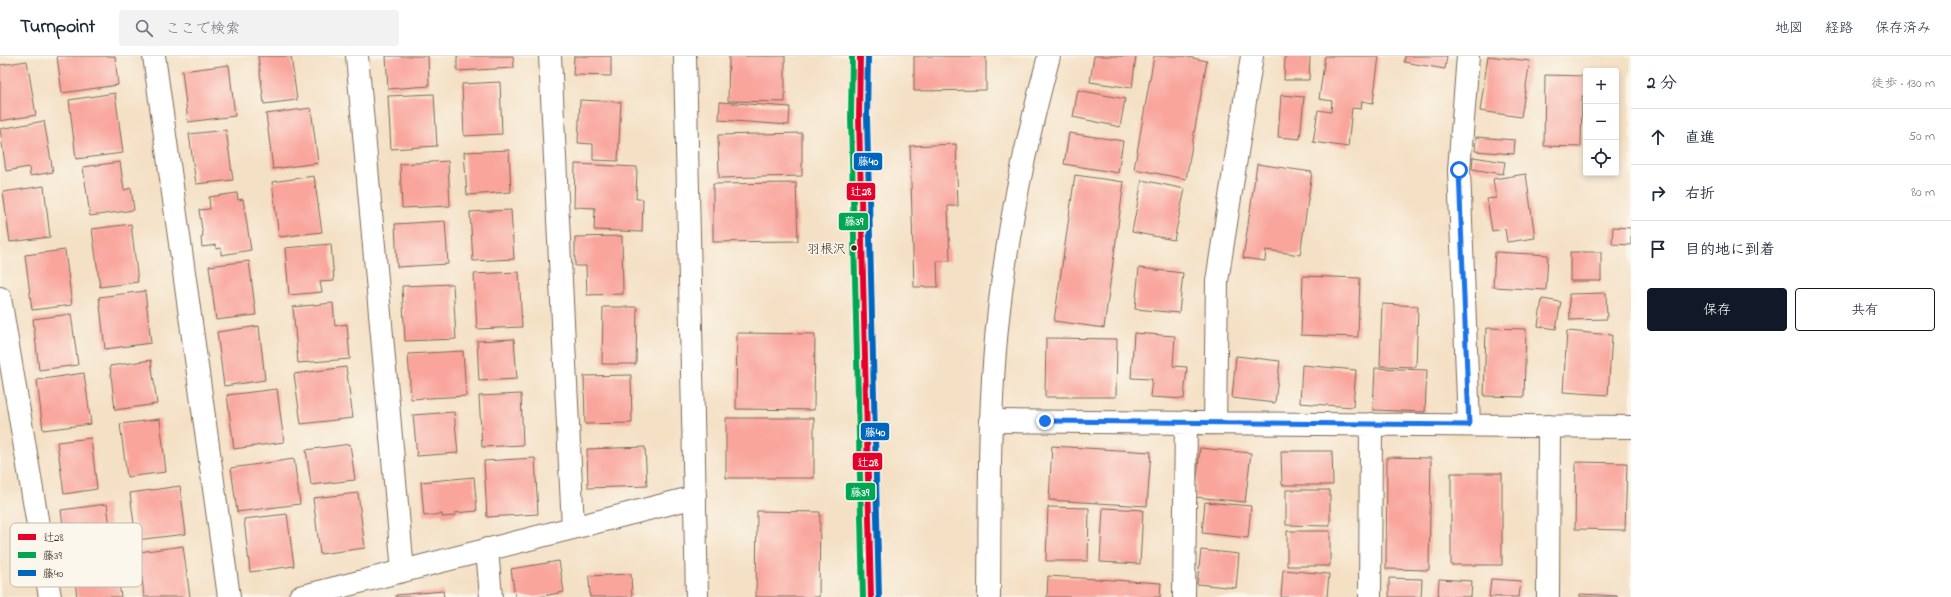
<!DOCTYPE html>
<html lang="ja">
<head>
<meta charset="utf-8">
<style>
	body { margin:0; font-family:"Indie Flower","Klee One",sans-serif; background:#f2f2f3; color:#1f2937 }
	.controls { position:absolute; right:12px; top:12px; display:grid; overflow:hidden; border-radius:4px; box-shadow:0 2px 6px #0003 }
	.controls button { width:36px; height:36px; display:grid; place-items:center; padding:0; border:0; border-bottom:1px solid #e0e1e3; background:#fff; color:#1f2937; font:20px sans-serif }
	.stop { position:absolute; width:12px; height:12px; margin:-9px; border:3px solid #1a73e8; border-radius:50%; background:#fff }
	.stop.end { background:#1a73e8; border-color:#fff; box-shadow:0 1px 4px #0008 }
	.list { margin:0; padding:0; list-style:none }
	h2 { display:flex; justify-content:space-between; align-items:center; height:52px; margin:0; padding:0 16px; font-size:17px }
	h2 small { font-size:13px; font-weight:400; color:#747a83 }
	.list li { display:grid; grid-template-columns:26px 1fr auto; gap:12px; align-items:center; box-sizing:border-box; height:56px; padding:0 16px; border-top:1px solid #e0e1e3 }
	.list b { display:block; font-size:15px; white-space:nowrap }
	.list em { font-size:13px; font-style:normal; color:#747a83 }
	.actions { display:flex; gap:8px; padding:12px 16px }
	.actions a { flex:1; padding:9px 0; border:1px solid #111827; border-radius:4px; text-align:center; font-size:14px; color:#111827 }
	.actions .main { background:#111827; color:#fff }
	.icon { flex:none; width:22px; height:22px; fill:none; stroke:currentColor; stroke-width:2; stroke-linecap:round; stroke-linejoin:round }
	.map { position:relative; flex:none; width:1631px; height:541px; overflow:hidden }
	header { display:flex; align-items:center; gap:24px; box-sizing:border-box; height:56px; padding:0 20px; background:#fff; border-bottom:1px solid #e0e1e3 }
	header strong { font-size:19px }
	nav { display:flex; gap:22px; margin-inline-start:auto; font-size:14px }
	.search { width:280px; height:36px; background:#f2f2f3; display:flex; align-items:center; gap:10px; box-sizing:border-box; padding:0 14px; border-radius:4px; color:#747a83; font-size:15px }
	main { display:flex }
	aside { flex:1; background:#fff }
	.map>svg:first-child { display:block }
</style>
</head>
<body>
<header>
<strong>Turnpoint</strong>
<div class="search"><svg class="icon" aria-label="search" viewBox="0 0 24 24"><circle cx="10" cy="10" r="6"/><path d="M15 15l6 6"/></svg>ここで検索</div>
<nav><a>地図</a><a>経路</a><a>保存済み</a></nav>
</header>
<main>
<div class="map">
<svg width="1631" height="541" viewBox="0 0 1631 541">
	<rect width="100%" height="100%" fill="#fbf7ec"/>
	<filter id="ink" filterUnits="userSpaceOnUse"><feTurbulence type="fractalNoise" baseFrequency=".025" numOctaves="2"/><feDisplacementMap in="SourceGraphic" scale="8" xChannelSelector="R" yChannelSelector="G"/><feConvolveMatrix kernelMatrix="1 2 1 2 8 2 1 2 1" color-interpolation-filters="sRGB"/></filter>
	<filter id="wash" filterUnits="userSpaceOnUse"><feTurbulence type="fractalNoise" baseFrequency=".012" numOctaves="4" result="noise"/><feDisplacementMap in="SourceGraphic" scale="16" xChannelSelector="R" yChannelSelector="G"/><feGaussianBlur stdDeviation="0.9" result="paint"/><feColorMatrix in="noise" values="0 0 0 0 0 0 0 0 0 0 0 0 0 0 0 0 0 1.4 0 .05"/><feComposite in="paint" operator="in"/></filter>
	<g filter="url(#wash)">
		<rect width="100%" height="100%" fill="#f4e0c5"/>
		<g id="blocks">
			<path fill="#f9a59c" d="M57,0H115L118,29L62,37Z
				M258,0H291L297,44L264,48Z
				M386,0H428L429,30L388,33Z
				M457,0H513L514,12L457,15Z
				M574,0H611V20L573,19Z
				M729,0H785V46L728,45Z
				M914,0H986V34L914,35Z
				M1094,0H1136L1132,32L1090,26Z
				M1154,0H1183L1207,5L1186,123L1134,113Z
				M1285,0H1310L1309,24H1284Z
				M1325,0H1379L1373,47L1362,45L1361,53L1352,52L1348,91L1313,86L1318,54L1331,56L1332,45L1319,43Z
				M1405,0H1447L1445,13L1404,6Z
				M1488,0L1530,5L1521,61L1480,55Z
				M27,5L36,59L0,65V9Z
				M229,9L235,60L188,66L182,15Z
				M1545,19L1586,20V40H1582L1581,91L1544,90Z
				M500,26L502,78L464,80L462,28Z
				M1078,34L1125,43L1120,71L1073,61Z
				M115,37L123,97L76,103L69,44Z
				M434,38L437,90L391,93L388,40Z
				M1281,39L1304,41L1300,83L1278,81Z
				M580,44L621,46L618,105L593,104V88L578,87Z
				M720,46L790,51L789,69L719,64Z
				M311,52L318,107L273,113L266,58Z
				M44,65L53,116L30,120L29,111L6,115L0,73Z
				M226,74L233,124L196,128L189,78Z
				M802,77V120L719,122L718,79Z
				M1069,77L1123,85L1118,117L1064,108Z
				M1476,81L1515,84L1514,98L1475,95Z
				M956,88L958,150H948L950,205H937L938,231H914L910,90Z
				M509,94L511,136L467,139L464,96Z
				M1473,101L1505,106L1503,118L1472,113Z
				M448,105L450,150L402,152L400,108Z
				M120,106L124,134L131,132L134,154L90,160L83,111Z
				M575,108L637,111L636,143H643L642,176L594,174L595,152L574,151Z
				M1257,108L1312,116L1300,199L1266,194L1265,205L1243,202Z
				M1526,118L1535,182L1507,186L1505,173L1492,175L1487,143L1496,142L1493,123Z
				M1075,119L1124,126L1104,272L1054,265Z
				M314,120L322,176L279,181L272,126Z
				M1142,124L1185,133L1174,184L1132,176Z
				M796,127L798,185L713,186V128Z
				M44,130L50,181L10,186L3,136Z
				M237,137L238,144L243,143L251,194L221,199V192L216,193V189L202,191L201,181L203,180L199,154L210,153L209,141Z
				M511,154L514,203L473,205L470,156Z
				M445,165L448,208L397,211L395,168Z
				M131,168L138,226L100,231L92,173Z
				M1613,171L1631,172V189L1612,188Z
				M622,180L623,238L587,239L586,210H575V181Z
				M331,188L334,225L320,226L322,236L289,239L285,192Z
				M65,194L72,249L32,254L25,199Z
				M1495,196L1548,199L1546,234L1493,231Z
				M1570,196H1601V225H1570Z
				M249,205L256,259L216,264L209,210Z
				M1139,212L1183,217L1179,257L1135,253Z
				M519,216L522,271L477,273L474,218Z
				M1303,220L1360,222L1358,281L1301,279Z
				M453,228L456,283L405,285L402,230Z
				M145,235L151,287L105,293L99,241Z
				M1606,237L1607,263L1570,264L1569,238Z
				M1542,243L1561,246L1556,273L1538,270Z
				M333,247L335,270L347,268L350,303L298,307L293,251Z
				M1382,248L1418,250L1416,311L1380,310Z
				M603,251H637L636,308H602Z
				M71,258L78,309L39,314L33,263Z
				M259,270L265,324L224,330L217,276Z
				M1486,272L1526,273L1524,341L1484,340Z
				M1567,275L1612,279L1608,339L1563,336Z
				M737,277L815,278L814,354L736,353Z
				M1134,277L1175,280L1173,310L1187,311L1184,343L1150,341L1152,323L1131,322Z
				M1046,282L1117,283L1116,341H1045Z
				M514,283L517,323L479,325L477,285Z
				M463,295L466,340L411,343L408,298Z
				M1236,300L1280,305L1275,347L1232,342Z
				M151,304L157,348L115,354L110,310Z
				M1302,309L1356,314L1353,351L1300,347Z
				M346,311L353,362L301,368L294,318Z
				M1375,312L1427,314L1425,356L1373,354Z
				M84,317L91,368L43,374L37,324Z
				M631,319L632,367L585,368L584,320Z
				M277,333L284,386L234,393L227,339Z
				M521,338L523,389L482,391L479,340Z
				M454,356L458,397L417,400L413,359Z
				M726,362H814V422H726Z
				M160,363L166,416L127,421L120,368Z
				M91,382L97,433L64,438L57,386Z
				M350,388L355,424L311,429L306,394Z
				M1052,390L1151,396L1147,450L1049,444Z
				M645,391L647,430L588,432L587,393Z
				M1200,392L1251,397L1245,446L1195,441Z
				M1281,395H1332L1333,429H1282Z
				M1387,401L1431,402L1429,514L1386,513Z
				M535,402L538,458L487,461L484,405Z
				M294,403L300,448L237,456L231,412Z
				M1576,406L1627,407L1625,474L1575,473Z
				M1451,417H1502V509H1451Z
				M474,421L477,455L455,457V460L442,461V458L424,460L421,426Z
				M180,430L186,478L136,484L130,437Z
				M1286,434H1330V470L1286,469Z
				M358,437L365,492L320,498L313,442Z
				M1205,446L1251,450L1248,482L1202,477Z
				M107,448L113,495L67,501L61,454Z
				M1048,451L1089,452L1088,505H1046Z
				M1103,452L1143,454L1140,508L1100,506Z
				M757,455L820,456L819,541H756Z
				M287,458L294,510L250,516L244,463Z
				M1287,475H1330V510H1287Z
				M183,490L190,541H144L139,496Z
				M1201,494L1239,498L1236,532L1197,528Z
				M559,505L564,536L538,541H515L511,513Z
				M116,506L121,541H77L73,512Z
				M1283,514L1329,518L1327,541H1281Z
				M631,518L632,541H590L589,520Z
				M1048,520L1161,527L1160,541H1047Z
				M1389,522L1422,523L1421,541H1389Z
				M1439,523L1472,525L1471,541H1438Z
				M1491,523L1521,525L1519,541H1489Z
				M443,535L444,541H396V539Z
				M1580,538L1618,540L1617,541H1580Z"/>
		</g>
	</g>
	<g filter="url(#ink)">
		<use href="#blocks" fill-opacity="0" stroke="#7c6a58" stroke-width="1"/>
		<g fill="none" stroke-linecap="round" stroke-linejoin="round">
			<g stroke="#7c6a58" stroke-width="24">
				<path id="street" d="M154,0L229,541
					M357,0L403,515
					M550,0L573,471
					M1468,0L1459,114L1469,369
					M0,242L50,541
					M990,365L1631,371
					M1215,367L1217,225L1252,0
					M487,493L491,541
					M300,541L695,441
					M1184,541L1186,366
					M1370,541L1371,368
					M1548,541L1549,370"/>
			</g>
			<g stroke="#7c6a58" stroke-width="24">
				<path id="secondary" d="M685,0L697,541
					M989,541C990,452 988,362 997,272C1006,180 1025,89 1049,0"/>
			</g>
			<g stroke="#7c6a58" stroke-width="24">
				<path id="primary" d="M860,0L859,62L871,541"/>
			</g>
			<use href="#street" stroke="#fff" stroke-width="22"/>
			<use href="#secondary" stroke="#fff" stroke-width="22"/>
			<use href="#primary" stroke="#fff" stroke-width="22"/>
			<g stroke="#fbf7ec" stroke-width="9">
				<path id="bus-1" d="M860,0L859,62L871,541"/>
			</g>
			<g stroke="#fbf7ec" stroke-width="9">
				<path id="bus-2" d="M852,0L851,62L863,541"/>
			</g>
			<g stroke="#fbf7ec" stroke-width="9">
				<path id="bus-3" d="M868,0L867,62L879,541"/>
			</g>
			<use href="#bus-1" stroke="#e4002b" stroke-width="6"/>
			<use href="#bus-2" stroke="#00a651" stroke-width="6"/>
			<use href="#bus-3" stroke="#0065bd" stroke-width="6"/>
		</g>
	</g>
	<g fill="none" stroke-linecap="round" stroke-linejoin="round" filter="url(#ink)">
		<path stroke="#1a73e8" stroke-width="5" d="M1045,365L1469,369L1459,114"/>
	</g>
	<circle fill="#3b2a1e" stroke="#fbf7ec" stroke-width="1.5" cx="854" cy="192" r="3.5"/>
	<g text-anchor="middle" stroke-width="3" stroke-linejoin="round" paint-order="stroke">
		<g font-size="13" fill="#3b2a1e" stroke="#fbf7ec" text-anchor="end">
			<text x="846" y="197">羽根沢</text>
		</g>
	</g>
	<rect x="10" y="467" width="132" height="64" rx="6" fill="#fbf7ec" stroke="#c1baae" stroke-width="1"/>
	<rect x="18" y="478" width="18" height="6" fill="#e4002b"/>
	<rect x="18" y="496" width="18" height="6" fill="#00a651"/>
	<rect x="18" y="514" width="18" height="6" fill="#0065bd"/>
	<g font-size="11" fill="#3b2a1e">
		<text x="43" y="485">辻28</text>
		<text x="43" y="503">藤39</text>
		<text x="43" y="521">藤40</text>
	</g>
	<g stroke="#fbf7ec" stroke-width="1.5">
		<rect x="853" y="96" width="30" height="19" rx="4" fill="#0065bd"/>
		<rect x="846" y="126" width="30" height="19" rx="4" fill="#e4002b"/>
		<rect x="838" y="156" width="31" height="19" rx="4" fill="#00a651"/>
		<rect x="860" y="366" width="30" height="19" rx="4" fill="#0065bd"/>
		<rect x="852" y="396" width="31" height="19" rx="4" fill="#e4002b"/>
		<rect x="845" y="426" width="31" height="19" rx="4" fill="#00a651"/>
	</g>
	<g font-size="11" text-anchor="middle" font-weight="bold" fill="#fff">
		<text x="868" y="109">藤40</text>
		<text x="861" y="139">辻28</text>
		<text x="854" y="169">藤39</text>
		<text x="875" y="380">藤40</text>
		<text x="868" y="410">辻28</text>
		<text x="860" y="440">藤39</text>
	</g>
</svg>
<div class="controls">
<button>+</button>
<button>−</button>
<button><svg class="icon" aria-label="locate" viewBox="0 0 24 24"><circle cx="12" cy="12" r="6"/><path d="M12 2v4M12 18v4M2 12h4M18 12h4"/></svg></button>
</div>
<div class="stop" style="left:1459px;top:114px"></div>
<div class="stop end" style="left:1045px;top:365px"></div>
</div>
<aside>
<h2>2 分<small>徒歩 · 130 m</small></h2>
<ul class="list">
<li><svg class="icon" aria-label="ahead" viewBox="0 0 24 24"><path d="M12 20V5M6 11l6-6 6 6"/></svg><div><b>直進</b></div><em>50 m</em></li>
<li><svg class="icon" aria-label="right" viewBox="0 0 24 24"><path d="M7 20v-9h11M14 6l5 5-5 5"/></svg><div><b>右折</b></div><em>80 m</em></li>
<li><svg class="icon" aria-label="arrive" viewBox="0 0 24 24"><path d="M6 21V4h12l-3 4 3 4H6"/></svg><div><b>目的地に到着</b></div></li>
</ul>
<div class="actions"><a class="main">保存</a><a>共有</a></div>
</aside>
</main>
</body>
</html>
